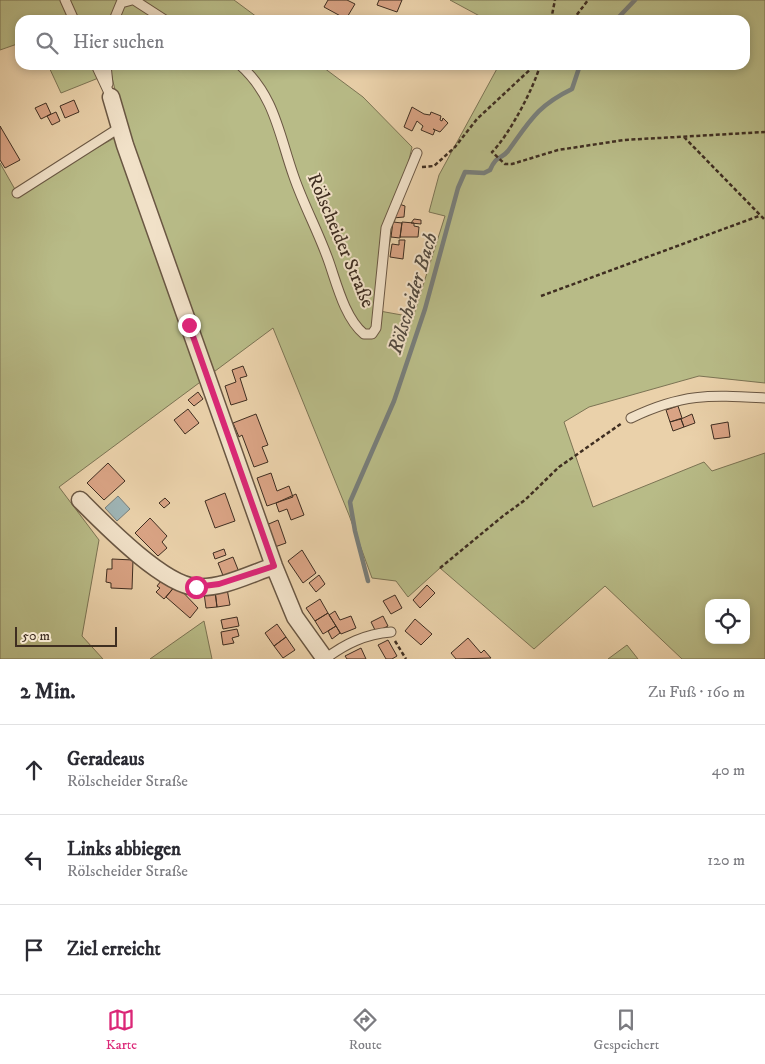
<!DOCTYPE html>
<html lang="de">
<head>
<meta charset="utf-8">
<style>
	body { margin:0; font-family:"IM FELL DW Pica",serif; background:#f2f2f3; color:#2b2b33 }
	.controls { position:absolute; right:15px; bottom:15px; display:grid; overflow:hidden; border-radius:10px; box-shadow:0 2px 8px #0003 }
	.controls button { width:45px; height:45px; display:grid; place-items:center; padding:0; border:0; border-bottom:1px solid #e1e1e2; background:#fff; color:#2b2b33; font:25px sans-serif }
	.scale { position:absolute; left:15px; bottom:12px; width:102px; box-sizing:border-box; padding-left:5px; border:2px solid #3f2e21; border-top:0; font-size:14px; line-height:18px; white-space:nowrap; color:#3f2e21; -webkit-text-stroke:4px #f1e1c8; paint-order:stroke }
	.stop { position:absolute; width:15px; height:15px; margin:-11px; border:4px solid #db2777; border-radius:50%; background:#fff }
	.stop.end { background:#db2777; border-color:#fff; box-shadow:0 1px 5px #0008 }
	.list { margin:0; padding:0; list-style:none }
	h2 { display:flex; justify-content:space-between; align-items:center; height:65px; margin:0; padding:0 20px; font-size:21px }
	h2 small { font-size:16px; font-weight:400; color:#7c7c81 }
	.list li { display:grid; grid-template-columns:32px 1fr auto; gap:15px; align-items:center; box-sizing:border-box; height:90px; padding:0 20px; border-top:1px solid #e1e1e2 }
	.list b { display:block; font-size:19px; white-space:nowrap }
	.list p { margin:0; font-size:16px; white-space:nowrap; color:#7c7c81 }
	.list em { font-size:16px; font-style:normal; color:#7c7c81 }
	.icon { flex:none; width:28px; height:28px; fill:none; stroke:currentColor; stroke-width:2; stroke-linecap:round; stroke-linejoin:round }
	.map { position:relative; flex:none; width:765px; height:659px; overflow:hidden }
	.search { position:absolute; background:#fff; box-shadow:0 2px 8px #0003; left:15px; right:15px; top:15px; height:55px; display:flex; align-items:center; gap:12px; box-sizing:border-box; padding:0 18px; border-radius:15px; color:#7c7c81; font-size:19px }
	.sheet { height:335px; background:#fff }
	nav { display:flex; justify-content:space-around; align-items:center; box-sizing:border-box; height:70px; border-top:1px solid #e1e1e2; background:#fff; font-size:14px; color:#7c7c81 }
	nav a { display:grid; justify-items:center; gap:2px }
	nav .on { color:#db2777 }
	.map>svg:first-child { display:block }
</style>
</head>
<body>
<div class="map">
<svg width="765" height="659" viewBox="0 0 765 659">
	<rect width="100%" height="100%" fill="#ead1aa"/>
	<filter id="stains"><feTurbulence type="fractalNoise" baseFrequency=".004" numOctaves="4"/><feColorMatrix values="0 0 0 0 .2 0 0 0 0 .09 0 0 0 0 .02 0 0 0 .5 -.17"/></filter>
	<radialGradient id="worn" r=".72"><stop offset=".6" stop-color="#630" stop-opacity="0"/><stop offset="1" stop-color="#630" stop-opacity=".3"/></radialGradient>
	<path fill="#b8bb87" stroke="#7c7454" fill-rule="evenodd" d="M0,0H234L261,20H20V43L0,50Z
		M450,0H765V383L699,376L589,407L564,422L593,507L704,462L712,471L765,453V659H682L605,586L534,649L440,568L408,597L396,581L372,578L349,515L273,328L59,487L99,540L82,636L103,659H0V163L17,193L125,132L111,73L61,93L48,65H320L363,97L412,147L374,310L413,317L445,216L429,212L439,175L499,65H745V20H487ZM709,603H746V640H709Z
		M204,621L212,659H150Z
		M627,645L638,659H608Z"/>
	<path fill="#9eb4b5" stroke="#787e7a" d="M118,496L130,509L117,521L105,508Z"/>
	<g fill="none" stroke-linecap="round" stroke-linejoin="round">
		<path stroke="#787e7a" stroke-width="4.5" d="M616,20L635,0
			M368,581L355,531L350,502L394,401L425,309L458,188L465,172L484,173L490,170C497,154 501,160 508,151C530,121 537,106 572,89L580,65"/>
	</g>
	<path fill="#d9a384" stroke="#3f2e21" d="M328,0H347L355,4L346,19L324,7Z
		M379,0H402L397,12L377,5Z
		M74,100L79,112L65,118L60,106Z
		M46,103L51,114L41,119L35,108Z
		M412,107L424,114L430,115L431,112L441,116L440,120L442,121L443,118L448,123L440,132L433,129L435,130L433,135L421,130L423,126L417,121L412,131L404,127Z
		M56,112L60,121L52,125L47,116Z
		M0,126L20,160L5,168L0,160Z
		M399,204L405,206L404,217L393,218Z
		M414,219L421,220V224L411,223Z
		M393,222L402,223L400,238L391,237Z
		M402,222L414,223V226L419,227L418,237H400Z
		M399,240H405L403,259L390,257L392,244L399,245Z
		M243,366L247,376L240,378L247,400L231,405L225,386L236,382L232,370Z
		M198,392L203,399L194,406L188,400Z
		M678,406L682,418L670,422L666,410Z
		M188,409L199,423L185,434L174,420Z
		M256,414L268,445L262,447L268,462L254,467L242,435L239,437L233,423Z
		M692,414L695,423L684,427L681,419Z
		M681,419L684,427L673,431L670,422Z
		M728,422L730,437L714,439L711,425Z
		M108,463L125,481L104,500L87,483Z
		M271,473L277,491L289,486L293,497L267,506L257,478Z
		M225,493L235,521L215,528L205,501Z
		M296,494L304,515L291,520L287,509L279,512L276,503Z
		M165,498L170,503L164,508L159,503Z
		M150,518L167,536L162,542L167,548L158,556L135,533Z
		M278,520L286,543L272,548L264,526Z
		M224,549L226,555L215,559L213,553Z
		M302,550L316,573L303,583L288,561Z
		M233,557L239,572L224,578L218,563Z
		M112,559L133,560L132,589L111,588V583L106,582L107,569H112Z
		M319,575L325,584L316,592L309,583Z
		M165,576L176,585L164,599L156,592L160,588L157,586Z
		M176,585L198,608L190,618L166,597Z
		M427,585L435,593L420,608L413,600Z
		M227,589L230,605L217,607L215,591Z
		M215,591L217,607L206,608L204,593Z
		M395,595L402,608L391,614L383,601Z
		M320,599L328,613L315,621L306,608Z
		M335,611L340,620L351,616L356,628L341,634L329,615Z
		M328,613L336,626L323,634L315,621Z
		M383,616L388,626L376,632L371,622Z
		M237,617L239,626L223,629L221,620Z
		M415,619L432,634L421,645L405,631Z
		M277,624L286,637L274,646L265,633Z
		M336,626L340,633L332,639L328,631Z
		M237,629L239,636L232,638L234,643L223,645L221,632Z
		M286,637L295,650L283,658L274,646Z
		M468,638L481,653L484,650L491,658L456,659L451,653Z
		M388,640L397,656L392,659H386L378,645Z
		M361,648L366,659H347L345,656Z"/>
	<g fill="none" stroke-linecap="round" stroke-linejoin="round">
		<g stroke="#6a5743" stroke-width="11">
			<path id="service" d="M65,0L74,20
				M134,0L165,20
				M114,20L121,3L132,0
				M96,65L111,97
				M106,65L108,84
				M240,65C275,96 279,135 294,177C304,206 319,233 329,262C337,285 345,318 364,334H372L376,328L386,228L417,153
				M17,193L119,128
				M631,418C683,393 710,395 765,398
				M325,659C345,644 365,634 391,632"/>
		</g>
		<g stroke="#6a5743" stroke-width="19">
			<path id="minor" d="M111,97L125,145L274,566L295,617L325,659
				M80,500C103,523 163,585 196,587C222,589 250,574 274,566"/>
		</g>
		<path stroke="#3f2e21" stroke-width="2.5" stroke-dasharray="4 2.5" stroke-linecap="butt" d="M551,20L555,0
			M573,20L588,0
			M540,65C535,86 508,137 492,152L505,164H512L558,150L624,140L765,132
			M684,137L765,220
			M422,167L434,166L455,147L477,119L535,65
			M541,296L759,216
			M440,568L503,516L525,500L559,467L622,423
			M395,641L406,659"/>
		<use href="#service" stroke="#f1e1c8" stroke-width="9"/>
		<use href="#minor" stroke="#f1e1c8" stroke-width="16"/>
	</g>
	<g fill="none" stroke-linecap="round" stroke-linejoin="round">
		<path stroke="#db2777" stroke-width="6" d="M189,325L274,566L219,584L196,587"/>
	</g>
	<g text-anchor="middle" stroke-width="4" stroke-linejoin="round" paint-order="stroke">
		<g font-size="19" fill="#3f2e21" stroke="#f1e1c8">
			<text transform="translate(342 240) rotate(67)" y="7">Rölscheider Straße</text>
		</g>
		<g font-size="20" font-style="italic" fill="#52493f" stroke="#f1e1c8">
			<text transform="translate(412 293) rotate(-73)" y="7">Rölscheider Bach</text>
		</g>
	</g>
	<rect width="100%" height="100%" filter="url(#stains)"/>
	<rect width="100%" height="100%" fill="url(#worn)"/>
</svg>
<div class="controls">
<button><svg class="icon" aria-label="locate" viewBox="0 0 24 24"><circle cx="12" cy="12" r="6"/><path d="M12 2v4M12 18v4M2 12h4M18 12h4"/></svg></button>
</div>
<div class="scale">50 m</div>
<div class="stop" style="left:196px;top:587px"></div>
<div class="stop end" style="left:189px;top:325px"></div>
<div class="search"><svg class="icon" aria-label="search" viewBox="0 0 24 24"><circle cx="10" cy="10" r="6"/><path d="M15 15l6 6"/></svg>Hier suchen</div>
</div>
<section class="sheet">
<h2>2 Min.<small>Zu Fuß · 160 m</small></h2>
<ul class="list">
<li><svg class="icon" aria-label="ahead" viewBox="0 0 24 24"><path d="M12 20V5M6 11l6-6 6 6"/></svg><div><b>Geradeaus</b><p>Rölscheider Straße</p></div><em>40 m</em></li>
<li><svg class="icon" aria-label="left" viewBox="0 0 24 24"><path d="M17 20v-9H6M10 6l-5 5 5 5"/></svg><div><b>Links abbiegen</b><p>Rölscheider Straße</p></div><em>120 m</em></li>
<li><svg class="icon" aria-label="arrive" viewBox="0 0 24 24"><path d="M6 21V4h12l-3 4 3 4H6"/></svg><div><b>Ziel erreicht</b></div></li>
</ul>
</section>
<nav>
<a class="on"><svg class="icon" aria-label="map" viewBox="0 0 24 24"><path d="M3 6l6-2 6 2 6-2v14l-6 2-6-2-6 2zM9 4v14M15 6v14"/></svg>Karte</a>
<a><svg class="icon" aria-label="directions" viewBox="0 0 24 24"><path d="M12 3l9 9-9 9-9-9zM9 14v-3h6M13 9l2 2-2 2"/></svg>Route</a>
<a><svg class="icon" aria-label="saved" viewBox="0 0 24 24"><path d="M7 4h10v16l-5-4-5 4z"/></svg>Gespeichert</a>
</nav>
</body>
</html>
